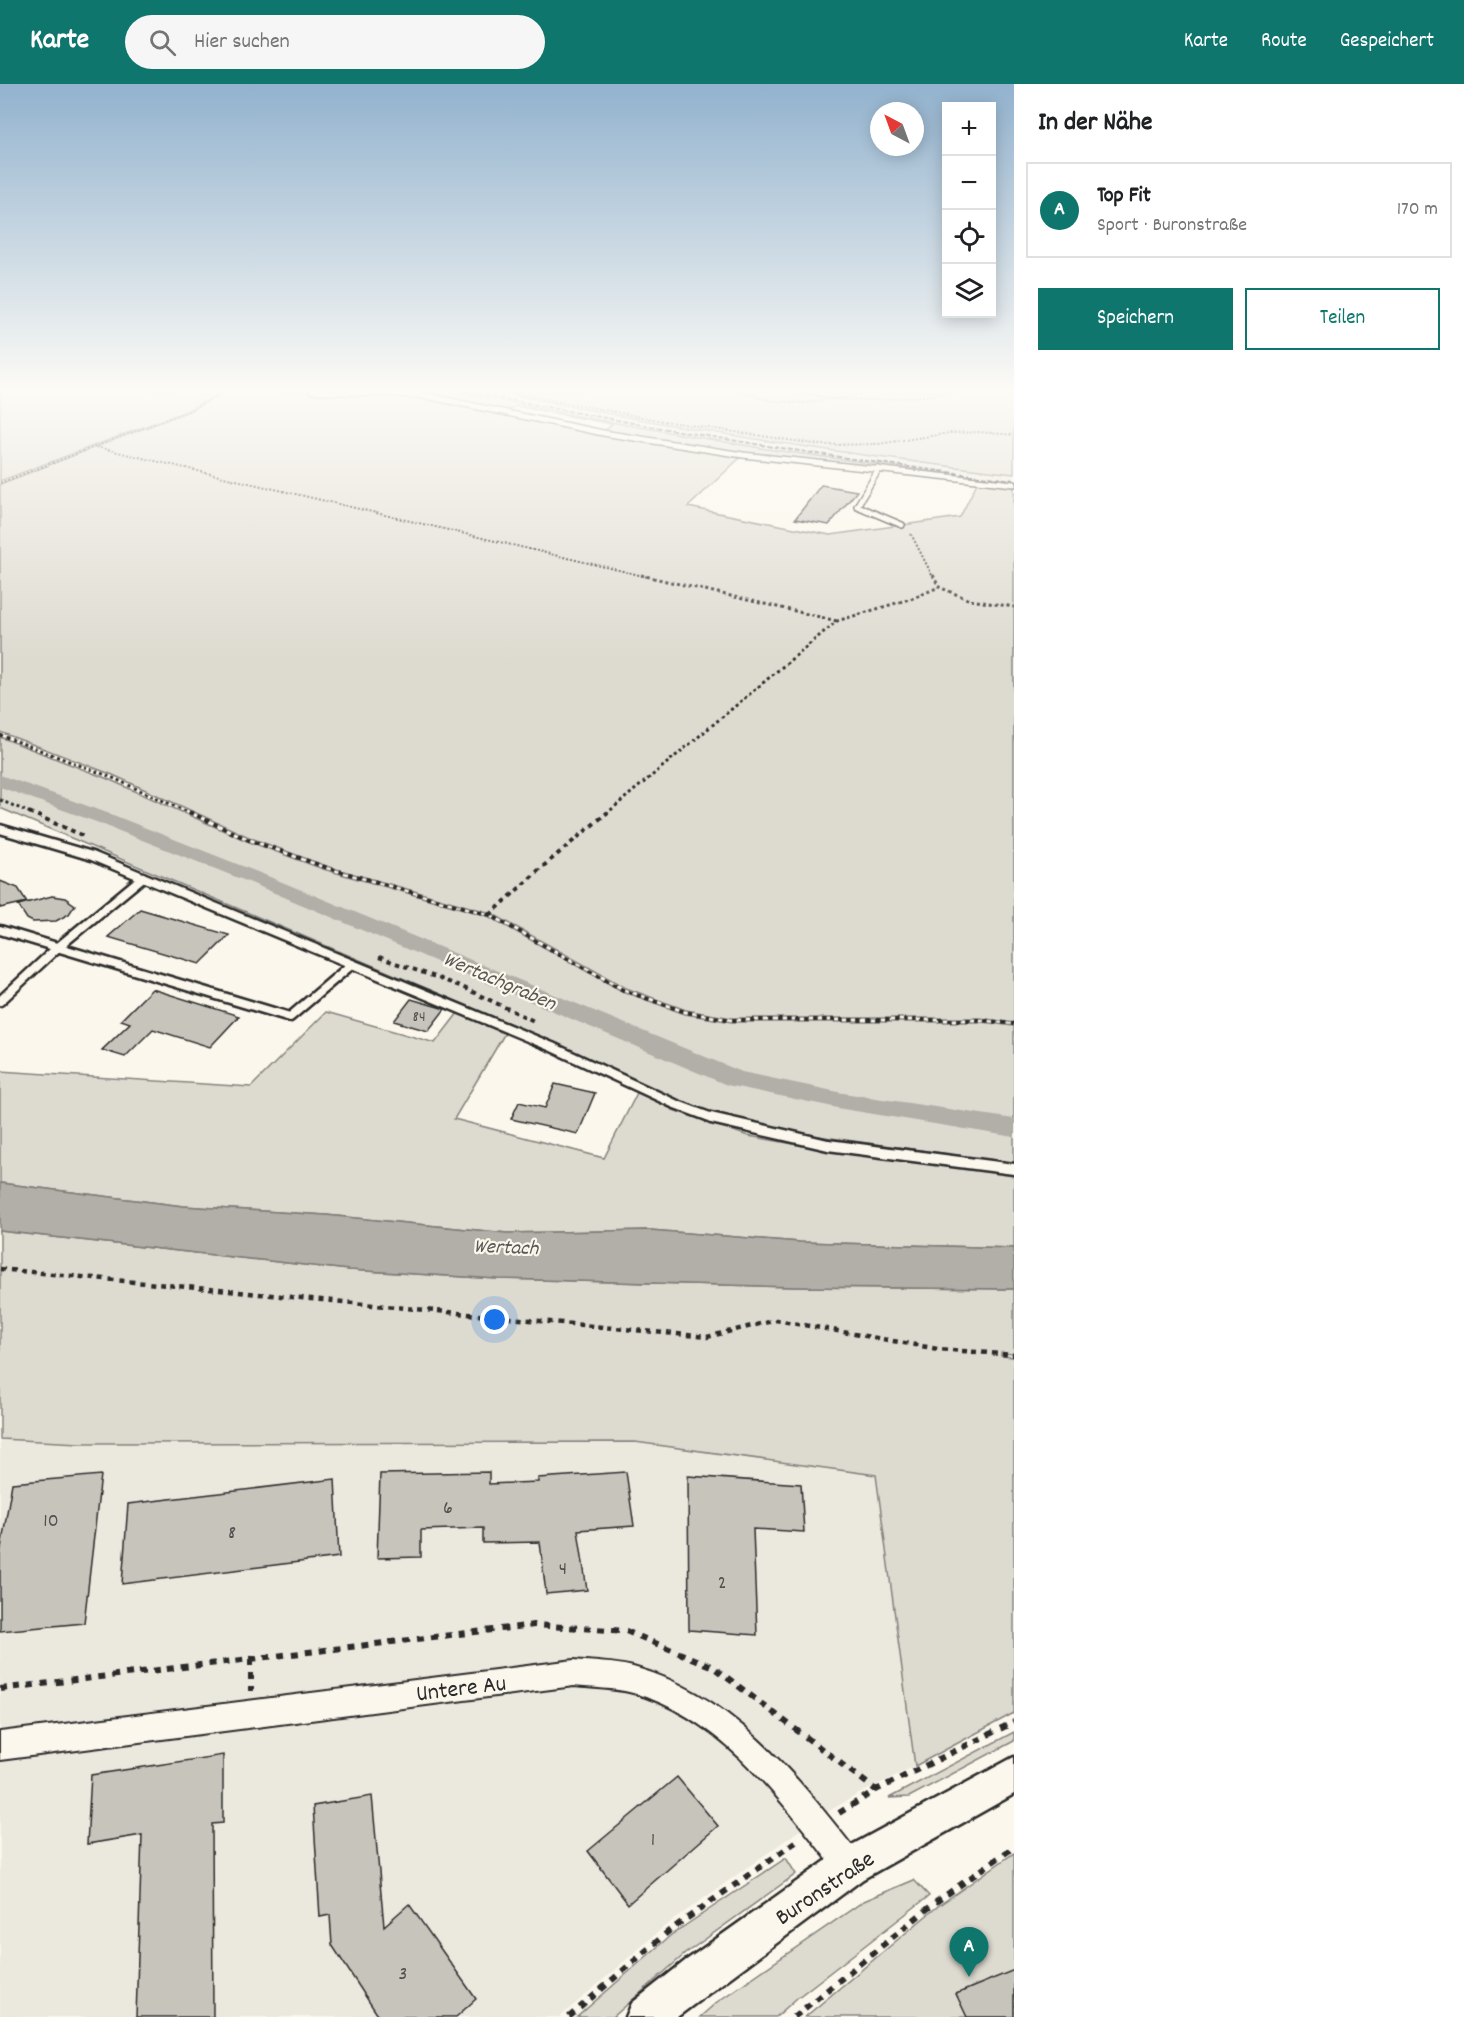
<!DOCTYPE html>
<html lang="de">
<head>
<meta charset="utf-8">
<style>
	body { margin:0; font-family:Dekko,sans-serif; background:#f6f6f6; color:#202124 }
	.controls { position:absolute; right:18px; top:18px; display:grid; overflow:hidden; border-radius:0px; box-shadow:0 3px 15px #0003 }
	.controls button { width:54px; height:54px; display:grid; place-items:center; padding:0; border:0; border-bottom:2px solid #e0e0e0; background:#fff; color:#202124; font:30px sans-serif }
	.compass { position:absolute; left:870px; top:18px; width:54px; height:54px; border-radius:50%; background:#fff; box-shadow:0 3px 15px #0003; rotate:319deg }
	.you { position:absolute; left:495px; top:1236px; width:21px; height:21px; margin:-15px; border:4px solid #fff; border-radius:50%; background:#1a73e8; box-shadow:0 0 0 9px #1a73e833 }
	.badge { display:grid; place-items:center; width:39px; height:39px; border-radius:50%; background:#0f766e; color:#fff; font-size:20px; font-weight:700 }
	.pin { position:absolute; translate:-50% -50px; filter:drop-shadow(0 2px 3px #0008) }
	.pin::after { content:''; position:absolute; top:32px; width:21px; height:18px; background:inherit; clip-path:polygon(0 0,100% 0,50% 100%) }
	.list { margin:0; padding:0; list-style:none }
	h2 { display:flex; justify-content:space-between; align-items:center; height:78px; margin:0; padding:0 24px; font-size:26px }
	h2 small { font-size:20px; font-weight:400; color:#757577 }
	.list li { display:grid; grid-template-columns:39px 1fr auto; gap:18px; align-items:center; box-sizing:border-box; height:96px; margin:0 12px 12px; padding:0 12px; border:2px solid #e0e0e0; border-radius:0px }
	.list b { display:block; font-size:22px; white-space:nowrap }
	.list p { margin:0; font-size:20px; white-space:nowrap; color:#757577 }
	.list em { font-size:20px; font-style:normal; color:#757577 }
	.actions { display:flex; gap:12px; padding:18px 24px }
	.actions a { flex:1; padding:14px 0; border:2px solid #0f766e; border-radius:0px; text-align:center; font-size:21px; color:#0f766e }
	.actions .main { background:#0f766e; color:#fff }
	.icon { flex:none; width:33px; height:33px; fill:none; stroke:currentColor; stroke-width:2; stroke-linecap:round; stroke-linejoin:round }
	.map { position:relative; flex:none; width:1014px; height:1933px; overflow:hidden }
	header { display:flex; align-items:center; gap:36px; box-sizing:border-box; height:84px; padding:0 30px; background:#0f766e; color:#fff }
	header strong { font-size:28px }
	nav { display:flex; gap:33px; margin-inline-start:auto; font-size:21px }
	.search { width:420px; height:54px; background:#f6f6f6; display:flex; align-items:center; gap:15px; box-sizing:border-box; padding:0 21px; border-radius:33px; color:#757577; font-size:22px }
	main { display:flex }
	aside { flex:1; background:#fff }
	.map>svg:first-child { display:block }
</style>
</head>
<body>
<header>
<strong>Karte</strong>
<div class="search"><svg class="icon" aria-label="search" viewBox="0 0 24 24"><circle cx="10" cy="10" r="6"/><path d="M15 15l6 6"/></svg>Hier suchen</div>
<nav><a>Karte</a><a>Route</a><a>Gespeichert</a></nav>
</header>
<main>
<div class="map">
<svg width="1014" height="1933" viewBox="0 0 1014 1933">
	<rect width="100%" height="100%" fill="#fbf7ec"/>
	<filter id="ink" filterUnits="userSpaceOnUse"><feTurbulence type="fractalNoise" baseFrequency=".0167" numOctaves="2"/><feDisplacementMap in="SourceGraphic" scale="12" xChannelSelector="R" yChannelSelector="G"/><feConvolveMatrix kernelMatrix="1 2 1 2 8 2 1 2 1" color-interpolation-filters="sRGB"/></filter>
	<g filter="url(#ink)">
		<path fill="#ebe8de" d="M453,307H496L599,329L777,358L1014,390V398L766,365L588,334Z
			M0,1355L80,1359L635,1358L876,1391L915,1682L853,1713L814,1736L665,1842L560,1933H0Z"/>
		<path fill="#dddad0" stroke="#84827e" stroke-width="1.5" d="M0,307H224L186,327L0,397Z
			M227,307L421,312L557,340L743,371L688,423L830,451L960,433L978,397L1014,401V939L980,934H732L686,926L626,904L491,829L326,782L251,754L113,691L0,648V400L189,327Z
			M339,307H453L588,334L766,365L979,394L744,370L603,348L612,340L516,322L506,327L453,315Z
			M496,307H1014V390C840,370 667,344 496,307Z
			M0,653L108,695L247,757L323,785L488,832L622,907L685,930L732,938H981L1014,942V1079L831,1054L756,1042L721,1032L679,1017L556,959L0,724Z
			M326,928L435,959L458,929L505,949L454,1035L604,1074L638,1007L673,1026L748,1052L828,1066L1014,1090V1164L800,1158L650,1146L507,1149L326,1131L183,1122L0,1099V987L251,1003Z
			M0,1147L349,1186L498,1195L795,1203L1014,1205V1270L1001,1269V1272L1014,1273V1629L915,1682L876,1391L635,1358L80,1359L0,1355Z
			M1014,1648V1657L909,1713L889,1714Z
			M1014,1769V1933H805L938,1822Z
			M786,1774L796,1790L686,1869L613,1933H577L671,1851Z
			M914,1796L929,1812L797,1914L776,1933H700L717,1918L864,1817Z"/>
		<path fill="#b1afa7" stroke="#7b7a75" stroke-width="1.5" d="M0,1099L183,1122L326,1131L507,1149L650,1146L800,1158L1014,1164V1205L795,1203L498,1195L349,1186L0,1147Z"/>
		<g fill="none" stroke-linecap="round" stroke-linejoin="round">
			<path fill="#b1afa7" fill-rule="evenodd" d="M0,691L113,731L265,791L742,988L843,1009L1014,1035V1053L843,1025L727,1001L251,799L99,739L0,703Z"/>
		</g>
		<path fill="#c7c4bc" stroke="#2b2b2b" stroke-width="1.5" d="M821,401L857,407L829,441L795,435Z
			M0,797L18,804L27,818L0,824Z
			M52,812L65,814L75,821L69,830L56,837L33,838L27,835L18,821Z
			M140,825L229,851L200,880L108,853Z
			M152,905L239,932L210,963L153,945L125,973L102,966L130,939L121,936Z
			M411,915L445,925L428,947L394,937Z
			M555,1000L595,1009L578,1050L511,1035L519,1018L545,1024Z
			M489,1388V1400L538,1398V1394L626,1388L634,1442L578,1446L587,1506L546,1510L540,1458L483,1459V1444L421,1446V1473L377,1474L380,1390Z
			M101,1391L84,1539L0,1547V1470L12,1399Z
			M688,1392L801,1400L804,1448L753,1445L757,1551L689,1546Z
			M335,1395L339,1473L122,1500L128,1420Z
			M223,1671V1739L212,1740L213,1933H136L142,1751L87,1760L91,1691Z
			M677,1693L718,1742L628,1820L588,1767Z
			M372,1712L384,1842L409,1820L476,1915L456,1933H379L332,1861L330,1831L320,1833L313,1722Z
			M1014,1886V1933H967L956,1910Z"/>
		<g fill="none" stroke-linecap="round" stroke-linejoin="round">
			<g stroke="#2b2b2b" stroke-width="8">
				<path id="service-far2" d="M312,307L421,311L603,349L743,371L1014,400
					M879,385L857,422L902,441"/>
			</g>
			<g stroke="#2b2b2b" stroke-width="13">
				<path id="service-far1" d="M0,745L92,772L552,963L675,1020L715,1035
					M0,846L290,933L351,881
					M0,917L57,864L143,793"/>
			</g>
			<g stroke="#2b2b2b" stroke-width="15">
				<path id="service" d="M711,1034L828,1061L1014,1085"/>
			</g>
			<g stroke="#2b2b2b" stroke-width="4">
				<path id="minor" d="M574,1576C593,1578 614,1578 633,1583C734,1610 798,1694 860,1772L865,1782L860,1792L850,1797L840,1792C785,1722 724,1634 633,1609C614,1604 593,1604 574,1602L0,1676V1648Z"/>
			</g>
			<g stroke="#2b2b2b" stroke-width="5">
				<path id="tertiary" d="M1014,1673V1710L863,1795L677,1933H626L632,1919L685,1877L837,1769Z"/>
			</g>
			<path stroke="#2b2b2b" stroke-width="2" stroke-dasharray="2 2" stroke-linecap="butt" d="M503,307L663,337L821,361L878,360L950,349L980,348L1014,351
				M525,307L535,313
				M736,307L772,317L803,319L832,315L878,316L970,307L1014,311
				M789,307L830,314
				M840,314L878,307
				M96,363L648,493
				M0,399L188,327L226,307
				M911,450L933,493"/>
			<path stroke="#2b2b2b" stroke-width="3" stroke-dasharray="3 3" stroke-linecap="butt" d="M641,491L837,537
				M933,491L939,503L970,516L1014,523
				M0,651L111,693L192,730
				M0,716L33,730
				M606,730L837,537L913,514L939,503"/>
			<path stroke="#2b2b2b" stroke-width="4" stroke-dasharray="4.5 4.5" stroke-linecap="butt" d="M29,728L84,752
				M189,728L249,756L325,783L490,831L623,906L685,928L732,936H980L1014,940
				M490,831L541,784L608,728
				M379,873L460,902L536,938"/>
			<path stroke="#2b2b2b" stroke-width="4.5" stroke-dasharray="5 5" stroke-linecap="butt" d="M0,1185L707,1253L776,1236L938,1265L1014,1271"/>
			<path stroke="#2b2b2b" stroke-width="6" stroke-dasharray="7 7" stroke-linecap="butt" d="M251,1575V1607
				M0,1605L534,1541L626,1547L713,1583L876,1706
				M839,1729L876,1706L1014,1638
				M569,1933L669,1847L800,1755
				M794,1933L936,1818L1014,1763"/>
			<use href="#service-far2" stroke="#fbf7ec" stroke-width="5"/>
			<use href="#service-far1" stroke="#fbf7ec" stroke-width="8"/>
			<use href="#service" stroke="#fbf7ec" stroke-width="10"/>
			<use href="#minor" fill="#fbf7ec" fill-rule="evenodd"/>
			<use href="#tertiary" fill="#fbf7ec" fill-rule="evenodd"/>
			<path stroke="#2b2b2b" stroke-width="2" stroke-dasharray="5 2" stroke-linecap="butt" d="M464,307C646,343 829,375 1014,396"/>
		</g>
	</g>
	<linearGradient id="sky" x2="0" y2="1"><stop stop-color="#92b2ce"/><stop offset="0.53" stop-color="#fdfbf6"/><stop offset="1" stop-color="#fdfbf6" stop-opacity="0"/></linearGradient>
	<rect width="1014" height="578" fill="url(#sky)"/>
	<g text-anchor="middle" stroke-width="4.5" stroke-linejoin="round" paint-order="stroke">
		<g font-size="16" fill="#52514f">
			<text x="419" y="937">84</text>
		</g>
		<g font-size="20" fill="#52514f">
			<text x="448" y="1429">6</text>
			<text x="51" y="1442">10</text>
			<text x="232" y="1454">8</text>
			<text x="563" y="1490">4</text>
			<text x="722" y="1504">2</text>
			<text x="653" y="1761">1</text>
			<text x="403" y="1895">3</text>
		</g>
		<g font-size="21" font-style="italic" fill="#5a5956" stroke="#fbf7ec">
			<text transform="translate(500 896) rotate(23)" y="7">Wertachgraben</text>
			<text transform="translate(506 1162) rotate(2)" y="7">Wertach</text>
		</g>
		<g font-size="24" fill="#2b2b2b" stroke="#fbf7ec">
			<text transform="translate(461 1603) rotate(-7)" y="8">Untere Au</text>
			<text transform="translate(824 1803) rotate(-34)" y="8">Buronstraße</text>
		</g>
	</g>
</svg>
<div class="controls">
<button>+</button>
<button>−</button>
<button><svg class="icon" aria-label="locate" viewBox="0 0 24 24"><circle cx="12" cy="12" r="6"/><path d="M12 2v4M12 18v4M2 12h4M18 12h4"/></svg></button>
<button><svg class="icon" aria-label="layers" viewBox="0 0 24 24"><path d="M12 4l9 5-9 5-9-5zM3 14l9 5 9-5"/></svg></button>
</div>
<svg class="compass" viewBox="-18 -18 36 36"><path d="M0-13l5 13h-10z" fill="#e53935"/><path d="M0 13l5-13h-10z" fill="#757577"/></svg>
<div class="you"></div>
<div class="pin badge" style="left:969px;top:1893px">A</div>
</div>
<aside>
<h2>In der Nähe<small></small></h2>
<ul class="list">
<li><span class="badge">A</span><div><b>Top Fit</b><p>Sport · Buronstraße</p></div><em>170 m</em></li>
</ul>
<div class="actions"><a class="main">Speichern</a><a>Teilen</a></div>
</aside>
</main>
</body>
</html>
